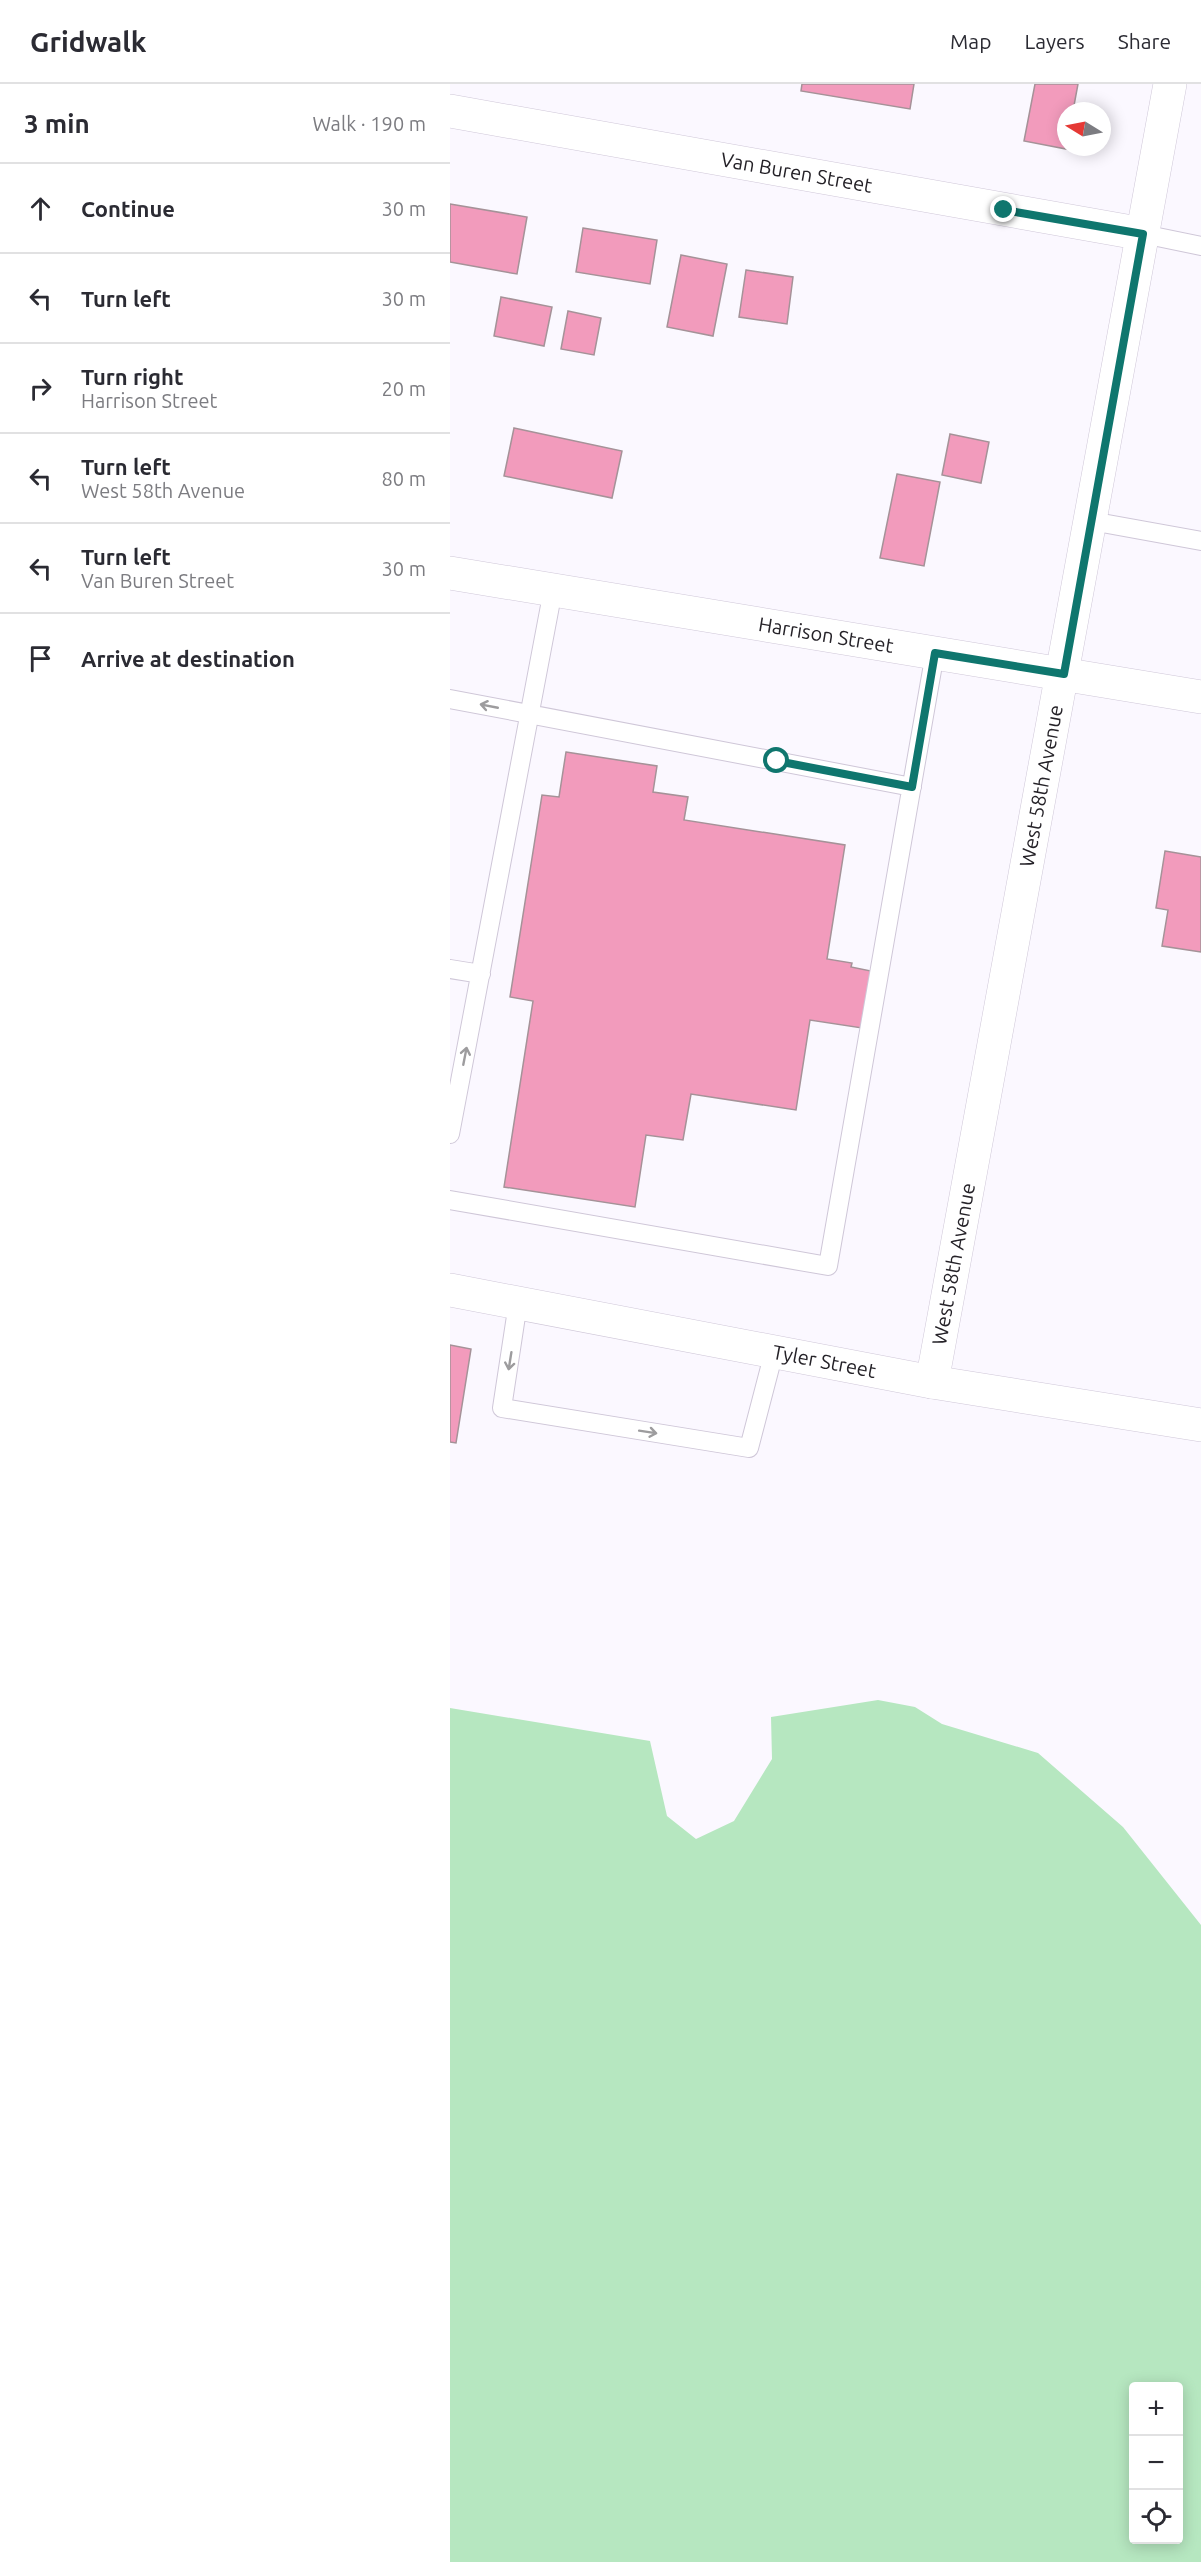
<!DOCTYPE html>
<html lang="en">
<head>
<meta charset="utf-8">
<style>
	body { margin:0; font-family:Ubuntu,sans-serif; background:#f2f2f3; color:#2b2b33 }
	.controls { position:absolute; right:18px; bottom:18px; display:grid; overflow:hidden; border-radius:6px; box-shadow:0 3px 15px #0003 }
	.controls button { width:54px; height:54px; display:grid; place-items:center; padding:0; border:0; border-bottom:2px solid #e1e1e2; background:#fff; color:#2b2b33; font:30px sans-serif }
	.compass { position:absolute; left:607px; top:18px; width:54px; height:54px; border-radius:50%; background:#fff; box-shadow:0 3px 15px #0003; rotate:280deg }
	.stop { position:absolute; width:18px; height:18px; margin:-14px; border:4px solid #0f766e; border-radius:50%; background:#fff }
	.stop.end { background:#0f766e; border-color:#fff; box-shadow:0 2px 6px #0008 }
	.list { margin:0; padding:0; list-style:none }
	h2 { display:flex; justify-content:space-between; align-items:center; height:78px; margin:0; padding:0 24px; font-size:26px }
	h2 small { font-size:20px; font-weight:400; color:#7c7c81 }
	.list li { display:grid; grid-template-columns:39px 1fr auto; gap:18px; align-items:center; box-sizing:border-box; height:90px; padding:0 24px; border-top:2px solid #e1e1e2 }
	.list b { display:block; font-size:22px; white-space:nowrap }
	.list p { margin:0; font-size:20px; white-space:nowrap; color:#7c7c81 }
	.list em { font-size:20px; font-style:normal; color:#7c7c81 }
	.icon { flex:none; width:33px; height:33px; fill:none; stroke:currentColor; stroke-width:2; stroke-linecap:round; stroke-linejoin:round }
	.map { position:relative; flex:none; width:751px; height:2478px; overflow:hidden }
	header { display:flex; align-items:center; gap:36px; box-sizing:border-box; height:84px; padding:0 30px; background:#fff; border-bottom:2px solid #e1e1e2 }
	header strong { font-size:28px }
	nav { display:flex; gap:33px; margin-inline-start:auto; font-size:21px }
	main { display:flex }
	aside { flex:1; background:#fff }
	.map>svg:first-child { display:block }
</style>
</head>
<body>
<header>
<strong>Gridwalk</strong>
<nav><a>Map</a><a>Layers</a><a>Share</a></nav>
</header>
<main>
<aside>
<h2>3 min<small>Walk · 190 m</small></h2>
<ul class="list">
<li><svg class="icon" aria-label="ahead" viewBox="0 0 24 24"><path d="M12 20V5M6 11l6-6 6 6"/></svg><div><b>Continue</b></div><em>30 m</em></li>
<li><svg class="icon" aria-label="left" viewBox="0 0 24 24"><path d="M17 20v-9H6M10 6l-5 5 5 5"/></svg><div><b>Turn left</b></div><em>30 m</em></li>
<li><svg class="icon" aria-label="right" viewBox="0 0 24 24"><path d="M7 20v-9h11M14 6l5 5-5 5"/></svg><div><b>Turn right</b><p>Harrison Street</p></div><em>20 m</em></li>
<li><svg class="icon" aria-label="left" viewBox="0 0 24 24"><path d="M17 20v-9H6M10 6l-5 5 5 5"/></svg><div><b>Turn left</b><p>West 58th Avenue</p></div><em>80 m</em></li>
<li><svg class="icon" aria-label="left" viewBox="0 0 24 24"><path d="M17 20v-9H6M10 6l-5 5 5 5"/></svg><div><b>Turn left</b><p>Van Buren Street</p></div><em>30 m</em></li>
<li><svg class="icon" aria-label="arrive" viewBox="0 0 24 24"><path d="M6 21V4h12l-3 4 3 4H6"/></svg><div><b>Arrive at destination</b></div></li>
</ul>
</aside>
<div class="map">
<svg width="751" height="2478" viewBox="0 0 751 2478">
	<rect width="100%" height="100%" fill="#fbf8ff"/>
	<path fill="#b6e7c0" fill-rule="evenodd" d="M428,1616L465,1623L492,1640L588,1669L673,1743L751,1841V2478H0V1624L200,1657L217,1732L246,1755L284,1737L322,1675L321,1633ZM684,2302H728V2456H684Z"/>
	<path fill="#f29bbc" stroke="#a59298" stroke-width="1.5" d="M352,0H464L460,25L351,7Z
		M585,0H628L623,27H616V65L574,57Z
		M0,120L77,133L67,190L0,178Z
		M133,144L207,156L200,200L126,188Z
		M231,171L277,180L263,252L217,243Z
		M296,186L343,193L337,240L289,233Z
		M51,213L102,223L94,262L44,252Z
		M118,227L151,234L144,271L111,265Z
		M64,344L172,367L162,414L54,392Z
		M500,350L539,358L531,399L492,391Z
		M447,390L490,398L474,482L430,474Z
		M116,668L207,682L203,708L238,713L234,736L395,761L377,875L402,879L401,883L421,887L412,944L360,936L346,1026L241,1010L233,1056L196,1051L185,1123L54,1103L83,917L60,913L92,711L109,713Z
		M715,767L751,773V868L712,862L718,826L706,824Z
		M0,1261L21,1265L6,1359L0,1358Z"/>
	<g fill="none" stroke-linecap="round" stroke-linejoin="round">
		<g stroke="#cfc7d8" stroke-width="20">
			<path id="service" d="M693,150L751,162
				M641,437L751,457
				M0,615L462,703
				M0,885L31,890
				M0,1050L103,506
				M0,1116L378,1182L485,569
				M68,1219L52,1324L299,1364L324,1268"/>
		</g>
		<g stroke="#cfc7d8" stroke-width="34">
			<g id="minor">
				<path id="s1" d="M0,27L693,150"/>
				<path id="s2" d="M0,1206L482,1298L751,1341"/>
				<path id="s3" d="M482,1298L720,0"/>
			</g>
		</g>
		<g stroke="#cfc7d8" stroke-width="34">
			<g id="tertiary">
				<path id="s4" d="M0,489L751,613"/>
			</g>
		</g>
		<use href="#service" stroke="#fff" stroke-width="18"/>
		<use href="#minor" stroke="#fff" stroke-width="33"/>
		<use href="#tertiary" stroke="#fff" stroke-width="33"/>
	</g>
	<defs><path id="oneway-shaft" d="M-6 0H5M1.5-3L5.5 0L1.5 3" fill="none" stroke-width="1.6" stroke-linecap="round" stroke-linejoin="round" transform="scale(1.5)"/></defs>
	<g stroke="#9d9c9e">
		<use href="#oneway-shaft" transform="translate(39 622) rotate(-169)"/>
		<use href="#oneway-shaft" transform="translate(15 972) rotate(-79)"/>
		<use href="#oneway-shaft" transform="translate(60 1277) rotate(99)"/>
		<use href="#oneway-shaft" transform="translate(198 1348) rotate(9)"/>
	</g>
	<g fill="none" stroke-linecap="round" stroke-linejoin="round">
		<path stroke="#0f766e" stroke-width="8" d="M327,677L462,703L485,569L614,590L693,150L554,126"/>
	</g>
	<g text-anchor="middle" stroke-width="4.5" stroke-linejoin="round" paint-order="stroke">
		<g font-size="20" fill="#252228" stroke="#fff">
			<text dy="7" stroke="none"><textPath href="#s1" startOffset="352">Van Buren Street</textPath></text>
			<text dy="7" stroke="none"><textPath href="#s4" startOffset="381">Harrison Street</textPath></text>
			<text dy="7" stroke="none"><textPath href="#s3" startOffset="606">West 58th Avenue</textPath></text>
			<text dy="7" stroke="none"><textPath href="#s3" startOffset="120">West 58th Avenue</textPath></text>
			<text dy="7" stroke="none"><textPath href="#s2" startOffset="381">Tyler Street</textPath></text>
		</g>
	</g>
</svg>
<div class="controls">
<button>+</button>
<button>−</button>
<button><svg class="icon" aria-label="locate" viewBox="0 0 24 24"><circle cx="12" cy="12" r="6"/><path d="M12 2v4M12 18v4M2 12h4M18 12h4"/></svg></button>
</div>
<svg class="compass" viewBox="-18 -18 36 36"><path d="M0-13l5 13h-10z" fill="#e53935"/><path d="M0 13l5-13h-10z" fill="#7c7c81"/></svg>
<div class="stop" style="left:327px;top:677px"></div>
<div class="stop end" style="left:554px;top:126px"></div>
</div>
</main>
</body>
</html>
